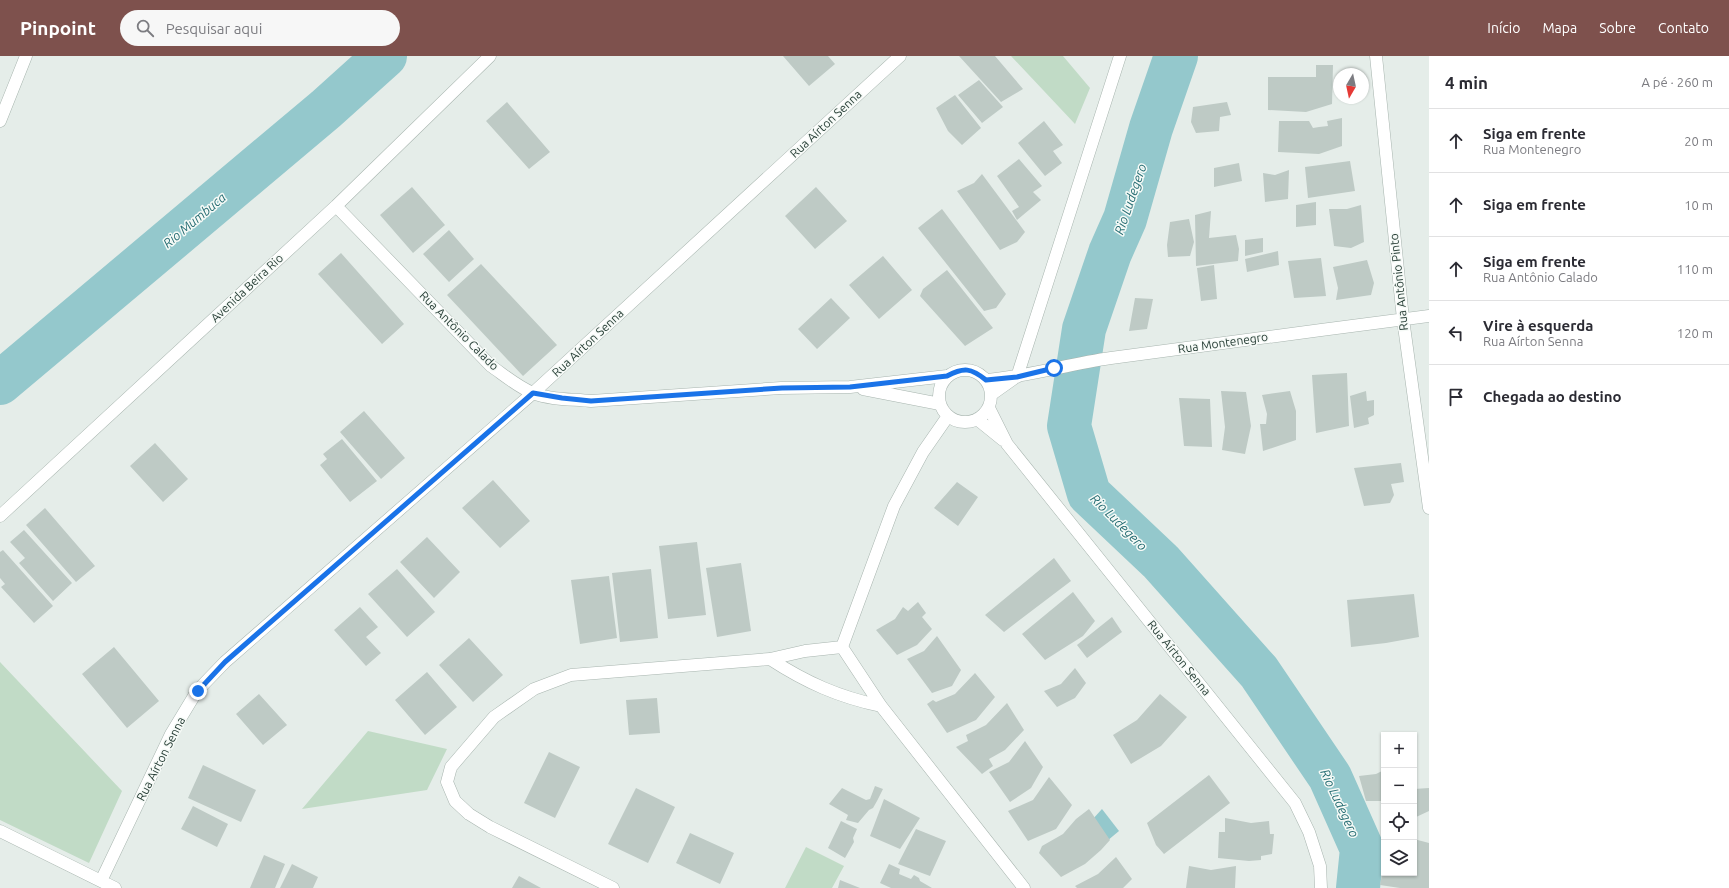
<!DOCTYPE html>
<html lang="pt">
<head>
<meta charset="utf-8">
<style>
	body { margin:0; font-family:Ubuntu,sans-serif; background:#f7f7f7; color:#2b2b33 }
	.controls { position:absolute; right:12px; bottom:12px; display:grid; overflow:hidden; border-radius:0px; box-shadow:0 1px 3px #0004 }
	.controls button { width:36px; height:36px; display:grid; place-items:center; padding:0; border:0; border-bottom:1px solid #e1e1e2; background:#fff; color:#2b2b33; font:20px sans-serif }
	.compass { position:absolute; left:1333px; top:12px; width:36px; height:36px; border-radius:50%; background:#fff; box-shadow:0 1px 3px #0004; rotate:189deg }
	.stop { position:absolute; width:12px; height:12px; margin:-9px; border:3px solid #1a73e8; border-radius:50%; background:#fff }
	.stop.end { background:#1a73e8; border-color:#fff; box-shadow:0 1px 4px #0008 }
	.list { margin:0; padding:0; list-style:none }
	h2 { display:flex; justify-content:space-between; align-items:center; height:52px; margin:0; padding:0 16px; font-size:17px }
	h2 small { font-size:13px; font-weight:400; color:#7c7c81 }
	.list li { display:grid; grid-template-columns:26px 1fr auto; gap:12px; align-items:center; box-sizing:border-box; height:64px; padding:0 16px; border-top:1px solid #e1e1e2 }
	.list b { display:block; font-size:15px; white-space:nowrap }
	.list p { margin:0; font-size:13px; white-space:nowrap; color:#7c7c81 }
	.list em { font-size:13px; font-style:normal; color:#7c7c81 }
	.icon { flex:none; width:22px; height:22px; fill:none; stroke:currentColor; stroke-width:2; stroke-linecap:round; stroke-linejoin:round }
	.map { position:relative; flex:none; width:1429px; height:832px; overflow:hidden }
	header { display:flex; align-items:center; gap:24px; box-sizing:border-box; height:56px; padding:0 20px; background:#7e514d; color:#fff }
	header strong { font-size:19px }
	nav { display:flex; gap:22px; margin-inline-start:auto; font-size:14px }
	.search { width:280px; height:36px; background:#f7f7f7; display:flex; align-items:center; gap:10px; box-sizing:border-box; padding:0 14px; border-radius:22px; color:#7c7c81; font-size:15px }
	main { display:flex }
	aside { flex:1; background:#fff }
	.map>svg:first-child { display:block }
</style>
</head>
<body>
<header>
<strong>Pinpoint</strong>
<div class="search"><svg class="icon" aria-label="search" viewBox="0 0 24 24"><circle cx="10" cy="10" r="6"/><path d="M15 15l6 6"/></svg>Pesquisar aqui</div>
<nav><a>Início</a><a>Mapa</a><a>Sobre</a><a>Contato</a></nav>
</header>
<main>
<div class="map">
<svg width="1429" height="832" viewBox="0 0 1429 832">
	<rect width="100%" height="100%" fill="#e5ede9"/>
	<path fill="#c1dbc6" d="M1011,0H1063L1090,32L1075,68Z
		M0,606L122,735L89,807L0,764Z
		M368,675L447,693L427,734L302,753Z
		M806,791L844,810L832,832H785Z"/>
	<path fill="#94c8cc" d="M1102,753L1119,775L1107,785L1092,764Z"/>
	<g fill="none" stroke-linecap="round" stroke-linejoin="round">
		<path stroke="#94c8cc" stroke-width="44" d="M1176,0L1151,72L1125,163L1110,197L1084,273L1069,370L1089,438L1161,506L1259,616L1330,721L1362,793L1358,832
			M0,327L326,53L385,0"/>
	</g>
	<path fill="#becac5" d="M783,0H828L835,8L809,30Z
		M959,0H995L1023,33L1001,46Z
		M1316,9H1333L1332,48L1306,56L1268,54V21H1316Z
		M979,24L1003,51L982,67L958,39Z
		M955,39L981,72L962,89L948,75L936,52Z
		M507,46L550,96L529,113L486,65Z
		M1227,46L1231,59L1220,61L1219,75L1196,77L1191,66L1193,51Z
		M1342,62V90L1319,98L1278,96L1279,65H1309L1313,72L1319,71L1328,70L1327,65Z
		M1044,65L1063,89L1053,95L1062,107L1045,120L1018,87Z
		M1019,103L1042,130L1033,136L1041,144L1017,164L1012,155L1019,151L997,120Z
		M1350,105L1355,135L1308,142L1305,111Z
		M1239,107L1242,125L1214,131V112Z
		M1289,114L1288,143L1265,146L1263,117L1275,119Z
		M982,118L1025,176L1017,186L1000,194L957,135L974,127Z
		M412,131L445,169L413,197L380,159Z
		M816,131L847,165L815,193L785,160Z
		M1316,146V169L1296,171V149Z
		M1361,149L1364,186L1351,192L1334,190L1329,153H1347Z
		M942,153L1006,238L996,252L984,255L918,172Z
		M1211,155L1209,182L1236,179L1239,193L1238,205L1196,210L1195,159Z
		M1189,163L1194,186L1190,200L1168,201L1167,189L1170,166Z
		M449,174L474,203L449,226L423,198Z
		M1263,182V196L1245,200V184Z
		M1278,195L1279,209L1247,216L1245,203Z
		M341,197L404,268L382,288L318,218Z
		M883,200L912,234L879,263L849,229Z
		M1321,202L1326,240L1294,242L1288,205Z
		M1367,204L1374,227L1371,239L1336,244L1338,232L1333,211Z
		M481,208L557,289L523,320L447,239Z
		M1214,209L1217,243L1201,245L1197,212Z
		M947,214L993,272L965,290L920,240L923,233Z
		M831,242L850,262L817,293L798,273Z
		M1135,242L1153,243L1147,273L1129,275Z
		M1347,317L1349,370L1316,377L1312,319Z
		M1221,335L1246,336L1251,370L1245,398L1222,394L1225,371Z
		M1290,335L1296,355V384L1263,395L1260,368H1266L1267,358L1262,339Z
		M1366,335L1367,345L1374,344V359L1368,362L1369,368L1354,372L1350,340Z
		M1179,342L1210,343L1212,391L1184,390Z
		M364,355L405,402L381,423L340,376Z
		M342,383L377,425L350,446L320,409L327,403L323,398Z
		M155,387L188,423L163,446L130,410Z
		M1401,407L1404,426L1391,428L1394,439L1390,447L1364,450L1354,412Z
		M493,424L530,465L500,492L462,452Z
		M957,426L978,441L958,470L934,452Z
		M45,452L95,510L76,526L26,469Z
		M24,474L72,527L53,545L19,507L25,502L10,486Z
		M427,481L460,516L434,542L400,506Z
		M697,486L706,559L668,563L659,490Z
		M3,494L53,550L34,567L1,531L5,528L0,522V496Z
		M1054,502L1071,525L1004,576L985,559Z
		M741,507L751,575L717,581L706,512Z
		M397,513L435,556L407,581L368,538Z
		M651,513L658,582L620,586L612,517Z
		M609,520L617,582L580,588L571,524Z
		M1073,536L1095,565L1083,580L1045,604L1022,578Z
		M1414,538L1419,581L1386,587L1351,591L1347,544Z
		M918,546L926,557L922,561L932,573L917,589L897,599L876,574L895,563L903,551L908,555Z
		M360,551L378,571L366,581L381,597L366,610L334,574Z
		M1112,561L1122,576L1087,602L1077,589Z
		M937,580L961,614L952,630L932,637L907,603L924,595Z
		M469,582L503,619L473,646L439,609Z
		M114,591L159,645L127,672L82,618Z
		M1075,612L1086,627L1075,642L1057,651L1044,635L1061,628Z
		M427,616L457,651L425,679L395,644Z
		M975,617L995,641L976,664L947,677L927,648L933,644L936,646L955,638Z
		M259,638L287,669L263,689L236,658Z
		M1160,638L1187,661L1161,690L1131,708L1113,679L1137,664Z
		M657,642L660,677L629,679L626,644Z
		M1007,647L1024,674L1005,694L989,703L993,710L982,718L956,691L968,685L966,679L986,669Z
		M1025,685L1043,711L1031,732L1010,746L989,716L1009,706Z
		M549,696L580,711L555,762L524,747Z
		M203,709L256,734L241,766L188,742Z
		M1384,714V745H1366L1359,720L1376,718Z
		M1209,719L1230,747L1164,798L1156,789L1147,767Z
		M1049,721L1072,749L1056,773L1028,785L1008,755L1033,744Z
		M875,730L883,733L877,745L873,752L869,754L858,767L846,764L848,759L829,748L842,732L866,744L870,743Z
		M636,732L675,751L648,807L608,788Z
		M1429,732V755L1414,762V733Z
		M884,743L920,762L900,793L870,780Z
		M1384,748V760H1382L1381,749Z
		M193,750L228,768L217,791L181,773Z
		M1089,753L1110,784L1101,794L1085,808L1061,821L1039,797L1042,790L1063,778L1076,763Z
		M1225,762L1251,767L1269,765L1270,778H1274L1272,798L1261,800V804L1249,805L1218,802L1219,776H1225Z
		M841,765L857,773L853,782L854,786L845,802L828,792Z
		M916,773L946,785L930,820L898,808Z
		M690,777L734,797L720,828L676,807Z
		M1414,783L1429,787V832H1400L1380,829L1383,813L1384,817H1414Z
		M264,799L285,808L275,832H250Z
		M1116,801L1132,823L1123,832H1077L1075,830L1098,818Z
		M292,808L318,821L313,832H280Z
		M889,808L900,813L899,818L911,823L914,819L919,822L920,825L932,832H891L880,827Z
		M1189,810L1211,814L1236,810L1235,832H1186Z
		M519,820L541,832H512Z
		M840,824L860,832H838Z"/>
	<g fill="none" stroke-linecap="round" stroke-linejoin="round">
		<g stroke="#a8b5af" stroke-width="13">
			<path id="street" d="M1376,0L1403,263L1429,452
				M0,65L26,0
				M336,150L491,310C504,319 518,331 533,337C550,344 573,343 591,345L781,332L850,331L947,320
				M939 340a26 26 0 1 1 52 0a26 26 0 1 1-52 0Z
				M1017,321L1120,0
				M987,324C1029,320 1069,308 1111,302C1217,287 1323,274 1429,260
				M863,333L940,348
				M992,338L1016,321
				M989,352L1007,388L1295,747L1309,776L1320,810L1321,832
				M977,363L1003,384
				M0,460L336,150L490,0
				M842,591L894,450L923,396L948,360
				M770,603C807,627 839,641 881,650
				M0,775L115,832
				M101,825L171,678L197,635L225,606L533,337L900,0
				M613,832L490,771L469,758L455,745L447,726L451,711L494,661L534,633L571,619L770,603L805,595L842,591L881,650L1024,832"/>
		</g>
		<use href="#street" stroke="#fff" stroke-width="12"/>
	</g>
	<g fill="none" stroke-linecap="round" stroke-linejoin="round">
		<path stroke="#1a73e8" stroke-width="5" d="M198,635L225,606L533,337L562,342L591,345L782,332L850,331L947,320C964,311 971,312 986,324L1017,321L1054,312"/>
	</g>
	<g text-anchor="middle" stroke-width="3" stroke-linejoin="round" paint-order="stroke">
		<g font-size="12" fill="#263d35" stroke="#f6faf7">
			<text transform="translate(826 68) rotate(-43)" y="4">Rua Aírton Senna</text>
			<text transform="translate(1399 226) rotate(-96)" y="4">Rua Antônio Pinto</text>
			<text transform="translate(247 232) rotate(-43)" y="4">Avenida Beira Rio</text>
			<text transform="translate(459 275) rotate(45)" y="4">Rua Antônio Calado</text>
			<text transform="translate(588 287) rotate(-43)" y="4">Rua Aírton Senna</text>
			<text transform="translate(1223 287) rotate(-8)" y="4">Rua Montenegro</text>
			<text transform="translate(1179 602) rotate(51)" y="4">Rua Aírton Senna</text>
			<text transform="translate(161 703) rotate(-63)" y="4">Rua Aírton Senna</text>
		</g>
		<g font-size="13" font-style="italic" fill="#266d73" stroke="#f6faf7">
			<text transform="translate(1130 143) rotate(-71)" y="5">Rio Ludegero</text>
			<text transform="translate(194 164) rotate(-40)" y="5">Rio Mumbuca</text>
			<text transform="translate(1119 466) rotate(45)" y="5">Rio Ludegero</text>
			<text transform="translate(1340 747) rotate(65)" y="5">Rio Ludegero</text>
		</g>
	</g>
</svg>
<div class="controls">
<button>+</button>
<button>−</button>
<button><svg class="icon" aria-label="locate" viewBox="0 0 24 24"><circle cx="12" cy="12" r="6"/><path d="M12 2v4M12 18v4M2 12h4M18 12h4"/></svg></button>
<button><svg class="icon" aria-label="layers" viewBox="0 0 24 24"><path d="M12 4l9 5-9 5-9-5zM3 14l9 5 9-5"/></svg></button>
</div>
<svg class="compass" viewBox="-18 -18 36 36"><path d="M0-13l5 13h-10z" fill="#e53935"/><path d="M0 13l5-13h-10z" fill="#7c7c81"/></svg>
<div class="stop" style="left:1054px;top:312px"></div>
<div class="stop end" style="left:198px;top:635px"></div>
</div>
<aside>
<h2>4 min<small>A pé · 260 m</small></h2>
<ul class="list">
<li><svg class="icon" aria-label="ahead" viewBox="0 0 24 24"><path d="M12 20V5M6 11l6-6 6 6"/></svg><div><b>Siga em frente</b><p>Rua Montenegro</p></div><em>20 m</em></li>
<li><svg class="icon" aria-label="ahead" viewBox="0 0 24 24"><path d="M12 20V5M6 11l6-6 6 6"/></svg><div><b>Siga em frente</b></div><em>10 m</em></li>
<li><svg class="icon" aria-label="ahead" viewBox="0 0 24 24"><path d="M12 20V5M6 11l6-6 6 6"/></svg><div><b>Siga em frente</b><p>Rua Antônio Calado</p></div><em>110 m</em></li>
<li><svg class="icon" aria-label="left" viewBox="0 0 24 24"><path d="M17 20v-9H6M10 6l-5 5 5 5"/></svg><div><b>Vire à esquerda</b><p>Rua Aírton Senna</p></div><em>120 m</em></li>
<li><svg class="icon" aria-label="arrive" viewBox="0 0 24 24"><path d="M6 21V4h12l-3 4 3 4H6"/></svg><div><b>Chegada ao destino</b></div></li>
</ul>
</aside>
</main>
</body>
</html>
